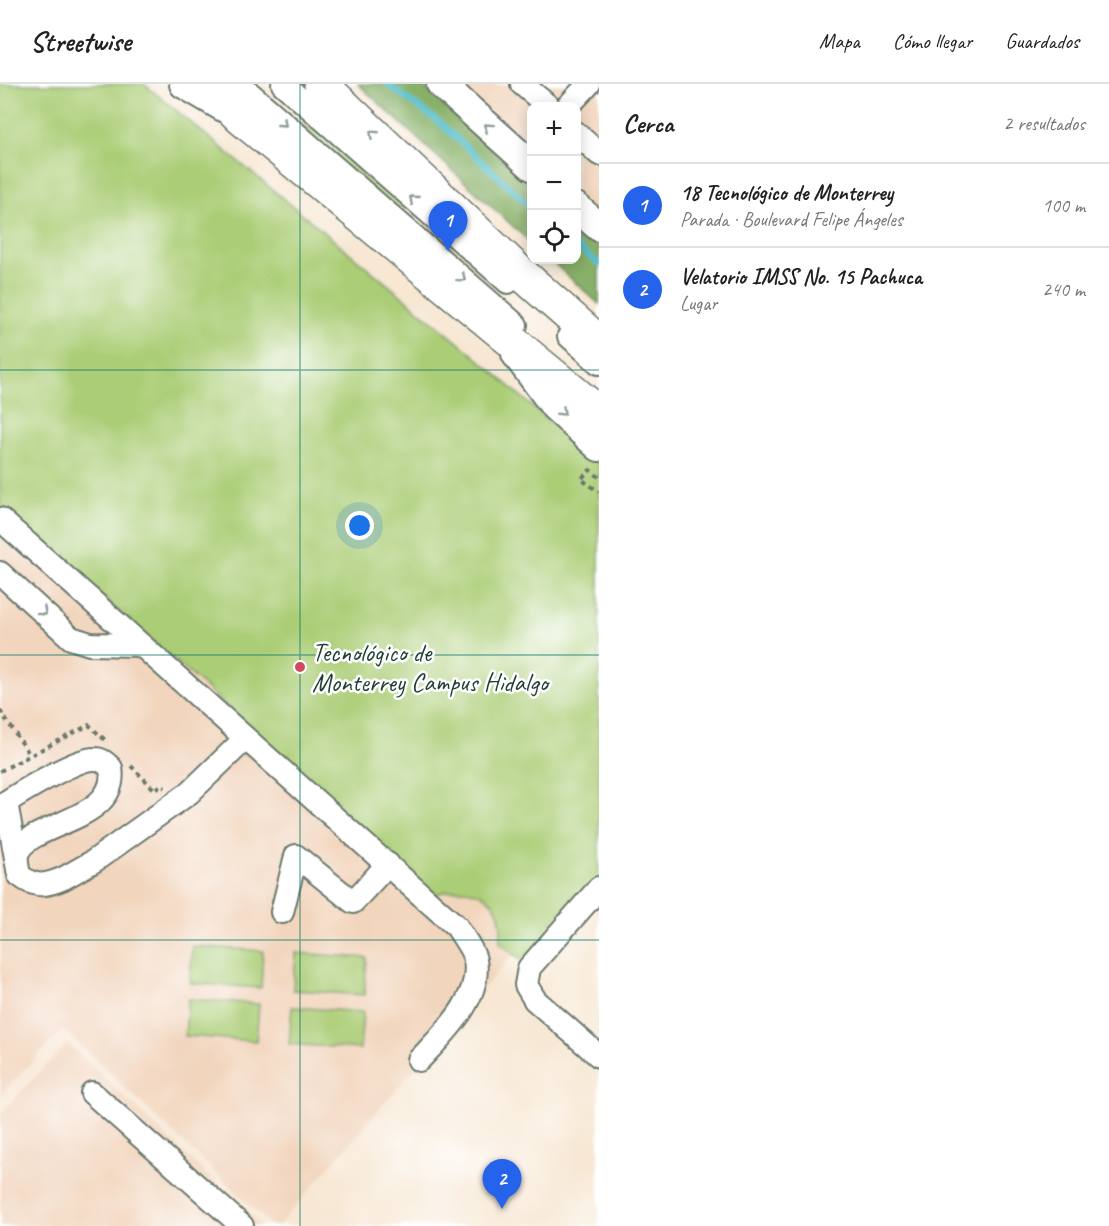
<!DOCTYPE html>
<html lang="es">
<head>
<meta charset="utf-8">
<style>
	body { margin:0; font-family:Caveat,sans-serif; background:#f2f2f2; color:#222 }
	.controls { position:absolute; right:18px; top:18px; display:grid; overflow:hidden; border-radius:12px; box-shadow:0 3px 15px #0003 }
	.controls button { width:54px; height:54px; display:grid; place-items:center; padding:0; border:0; border-bottom:2px solid #e0e0e0; background:#fff; color:#222; font:30px sans-serif }
	.you { position:absolute; left:360px; top:442px; width:21px; height:21px; margin:-15px; border:4px solid #fff; border-radius:50%; background:#1a73e8; box-shadow:0 0 0 9px #1a73e833 }
	.badge { display:grid; place-items:center; width:39px; height:39px; border-radius:50%; background:#2563eb; color:#fff; font-size:20px; font-weight:700 }
	.pin { position:absolute; translate:-50% -50px; filter:drop-shadow(0 2px 3px #0008) }
	.pin::after { content:''; position:absolute; top:32px; width:21px; height:18px; background:inherit; clip-path:polygon(0 0,100% 0,50% 100%) }
	.list { margin:0; padding:0; list-style:none }
	h2 { display:flex; justify-content:space-between; align-items:center; height:78px; margin:0; padding:0 24px; font-size:26px }
	h2 small { font-size:20px; font-weight:400; color:#767676 }
	.list li { display:grid; grid-template-columns:39px 1fr auto; gap:18px; align-items:center; box-sizing:border-box; height:84px; padding:0 24px; border-top:2px solid #e0e0e0 }
	.list b { display:block; font-size:22px; white-space:nowrap }
	.list p { margin:0; font-size:20px; white-space:nowrap; color:#767676 }
	.list em { font-size:20px; font-style:normal; color:#767676 }
	.icon { flex:none; width:33px; height:33px; fill:none; stroke:currentColor; stroke-width:2; stroke-linecap:round; stroke-linejoin:round }
	.map { position:relative; flex:none; width:599px; height:1142px; overflow:hidden }
	header { display:flex; align-items:center; gap:36px; box-sizing:border-box; height:84px; padding:0 30px; background:#fff; border-bottom:2px solid #e0e0e0 }
	header strong { font-size:28px }
	nav { display:flex; gap:33px; margin-inline-start:auto; font-size:21px }
	main { display:flex }
	aside { flex:1; background:#fff }
	.map>svg:first-child { display:block }
</style>
</head>
<body>
<header>
<strong>Streetwise</strong>
<nav><a>Mapa</a><a>Cómo llegar</a><a>Guardados</a></nav>
</header>
<main>
<div class="map">
<svg width="599" height="1142" viewBox="0 0 599 1142">
	<rect width="100%" height="100%" fill="#fff"/>
	<filter id="ink" filterUnits="userSpaceOnUse"><feTurbulence type="fractalNoise" baseFrequency=".0167" numOctaves="2"/><feDisplacementMap in="SourceGraphic" scale="12" xChannelSelector="R" yChannelSelector="G"/><feConvolveMatrix kernelMatrix="1 2 1 2 8 2 1 2 1" color-interpolation-filters="sRGB"/></filter>
	<filter id="wash" filterUnits="userSpaceOnUse"><feTurbulence type="fractalNoise" baseFrequency=".008" numOctaves="4" result="noise"/><feDisplacementMap in="SourceGraphic" scale="24" xChannelSelector="R" yChannelSelector="G"/><feGaussianBlur stdDeviation="1.35" result="paint"/><feColorMatrix in="noise" values="0 0 0 0 0 0 0 0 0 0 0 0 0 0 0 0 0 1.4 0 .05"/><feComposite in="paint" operator="in"/></filter>
	<g filter="url(#wash)">
		<rect width="100%" height="100%" fill="#f7e7d3"/>
		<path fill="#f2d5bd" d="M0,0L599,771L278,1142H272L63,945L0,1011Z
			M441,0H599V143L577,123L576,22H532L531,82Z
			M67,959L262,1142H0V1030Z"/>
		<path fill="#abcd76" stroke="#658555" stroke-width="1.5" d="M0,0H144L482,278L599,381V795L529,882L500,859C507,811 474,798 433,811L222,618L0,422Z
			M296,38L330,54L404,121L396,130Z
			M192,862L263,867L261,904L190,899Z
			M296,869L367,874L364,911L293,906Z
			M188,915L259,920L256,957L185,952Z
			M292,923L363,928L360,965L289,960Z"/>
		<path fill="#88b067" stroke="#54764e" stroke-width="1.5" d="M358,0H420L531,101V159Z
			M577,143L599,163V220L550,176H576Z"/>
		<g fill="none" stroke-linecap="round" stroke-linejoin="round">
			<path stroke="#54c0ce" stroke-width="6" d="M387,0L440,39L532,124
				M576,162L599,180"/>
		</g>
	</g>
	<g filter="url(#ink)">
		<g fill="none" stroke-linecap="round" stroke-linejoin="round">
			<g stroke="#6b786c" stroke-width="26">
				<path id="minor" d="M239,0L516,241
					M283,0L508,198
					M522,0L548,22
					M568,22L589,0
					M576,49L599,70
					M569,252L599,279
					M0,435L457,843C462,852 473,865 475,876C482,915 443,950 419,976
					M0,489L71,554L90,560L140,561
					M17,780L6,718C24,707 76,674 95,675C102,675 106,679 111,684C120,737 31,738 18,768C15,775 18,784 19,791C35,804 46,802 64,794L94,777L189,709L245,655
					M599,804L529,884L526,901L535,916L599,972
					M282,828L296,772L353,818L388,780
					M92,1009L242,1142"/>
			</g>
			<g stroke="#6b786c" stroke-width="32">
				<path id="major" d="M184,0L223,23
					M441,0L532,82
					M576,123L599,143
					M516,270L555,323L599,363"/>
			</g>
			<g stroke="#6b786c" stroke-width="36">
				<path id="highway" d="M206,0L241,34L599,329
					M321,0L514,183L599,258"/>
			</g>
			<path stroke="#6b786c" stroke-width="4" stroke-dasharray="4.5 4.5" stroke-linecap="butt" d="M599,393L590,386L581,395L599,408
				M0,627L30,671
				M131,682L155,706L161,701L165,704
				M0,687L89,641L105,656"/>
			<use href="#minor" stroke="#fff" stroke-width="22"/>
			<use href="#major" stroke="#fff" stroke-width="28"/>
			<use href="#highway" stroke="#fff" stroke-width="33"/>
		</g>
		<defs><path id="oneway-chevron" d="M-2-3.5L2.5 0L-2 3.5" fill="none" stroke-width="1.6" stroke-linecap="round" stroke-linejoin="round" transform="scale(1.5)"/></defs>
		<g stroke="#8f9e9a">
			<use href="#oneway-chevron" transform="translate(283 39) rotate(41)"/>
			<use href="#oneway-chevron" transform="translate(488 43) rotate(-138)"/>
			<use href="#oneway-chevron" transform="translate(373 50) rotate(-136)"/>
			<use href="#oneway-chevron" transform="translate(413 115) rotate(-139)"/>
			<use href="#oneway-chevron" transform="translate(462 194) rotate(40)"/>
			<use href="#oneway-chevron" transform="translate(562 328) rotate(44)"/>
			<use href="#oneway-chevron" transform="translate(43 528) rotate(42)"/>
		</g>
	</g>
	<path fill="none" stroke="#0f766e" stroke-width="1.5" stroke-opacity="0.55" d="M300,0V1142M0,286H599M0,571H599M0,856H599"/>
	<circle fill="#d1495b" stroke="#fff" stroke-width="2" cx="300" cy="583" r="6"/>
	<g text-anchor="middle" stroke-width="5" stroke-linejoin="round" paint-order="stroke">
		<g font-size="26" fill="#1f3d34" stroke="#fff" text-anchor="start">
			<text x="312" y="577">Tecnológico de<tspan x="312" dy="30">Monterrey Campus Hidalgo</tspan></text>
		</g>
	</g>
</svg>
<div class="controls">
<button>+</button>
<button>−</button>
<button><svg class="icon" aria-label="locate" viewBox="0 0 24 24"><circle cx="12" cy="12" r="6"/><path d="M12 2v4M12 18v4M2 12h4M18 12h4"/></svg></button>
</div>
<div class="you"></div>
<div class="pin badge" style="left:448px;top:167px">1</div>
<div class="pin badge" style="left:502px;top:1125px">2</div>
</div>
<aside>
<h2>Cerca<small>2 resultados</small></h2>
<ul class="list">
<li><span class="badge">1</span><div><b>18 Tecnológico de Monterrey</b><p>Parada · Boulevard Felipe Ángeles</p></div><em>100 m</em></li>
<li><span class="badge">2</span><div><b>Velatorio IMSS No. 15 Pachuca</b><p>Lugar</p></div><em>240 m</em></li>
</ul>
</aside>
</main>
</body>
</html>
